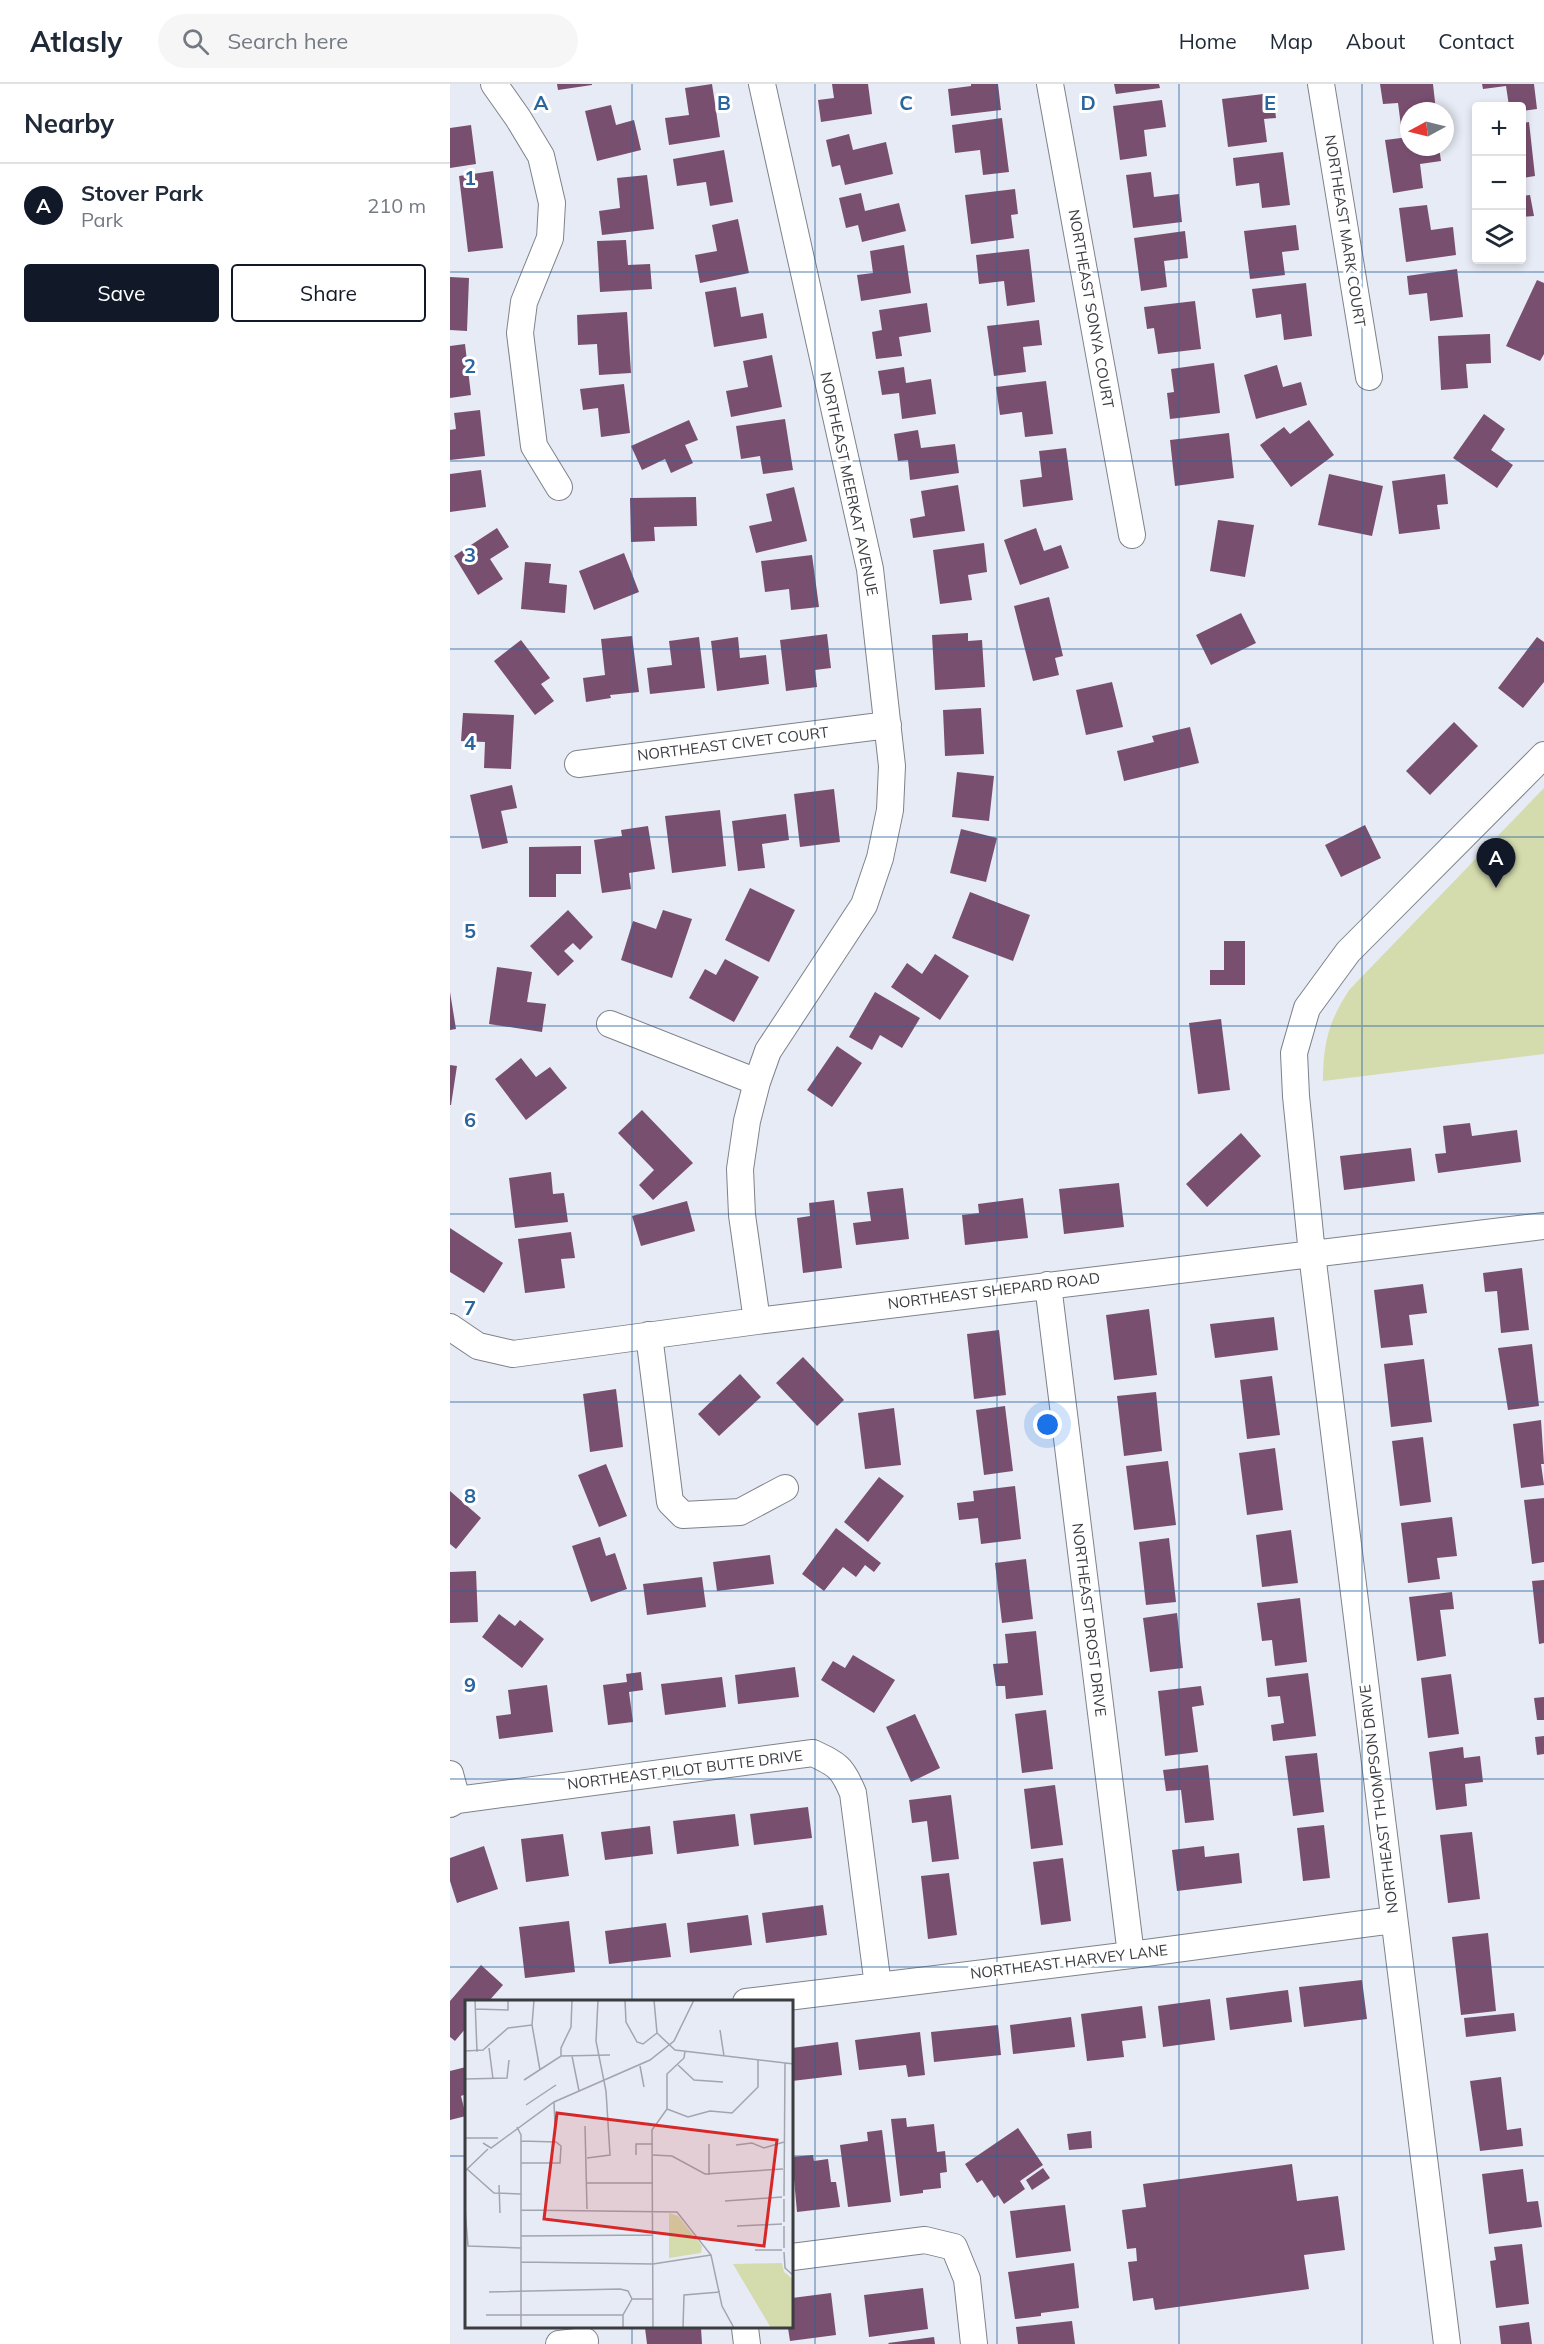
<!DOCTYPE html>
<html lang="en">
<head>
<meta charset="utf-8">
<style>
	body { margin:0; font-family:Mulish,sans-serif; background:#f6f6f7; color:#1f2937 }
	.controls { position:absolute; right:18px; top:18px; display:grid; overflow:hidden; border-radius:6px; box-shadow:0 3px 9px #0003 }
	.controls button { width:54px; height:54px; display:grid; place-items:center; padding:0; border:0; border-bottom:2px solid #e0e1e3; background:#fff; color:#1f2937; font:30px sans-serif }
	.compass { position:absolute; left:950px; top:18px; width:54px; height:54px; border-radius:50%; background:#fff; box-shadow:0 3px 9px #0003; rotate:263deg }
	.you { position:absolute; left:598px; top:1341px; width:21px; height:21px; margin:-15px; border:4px solid #fff; border-radius:50%; background:#1a73e8; box-shadow:0 0 0 9px #1a73e833 }
	.badge { display:grid; place-items:center; width:39px; height:39px; border-radius:50%; background:#111827; color:#fff; font-size:20px; font-weight:700 }
	.pin { position:absolute; translate:-50% -50px; filter:drop-shadow(0 2px 3px #0008) }
	.pin::after { content:''; position:absolute; top:32px; width:21px; height:18px; background:inherit; clip-path:polygon(0 0,100% 0,50% 100%) }
	.list { margin:0; padding:0; list-style:none }
	h2 { display:flex; justify-content:space-between; align-items:center; height:78px; margin:0; padding:0 24px; font-size:26px }
	h2 small { font-size:20px; font-weight:400; color:#747a83 }
	.list li { display:grid; grid-template-columns:39px 1fr auto; gap:18px; align-items:center; box-sizing:border-box; height:84px; padding:0 24px; border-top:2px solid #e0e1e3 }
	.list b { display:block; font-size:22px; white-space:nowrap }
	.list p { margin:0; font-size:20px; white-space:nowrap; color:#747a83 }
	.list em { font-size:20px; font-style:normal; color:#747a83 }
	.actions { display:flex; gap:12px; padding:18px 24px }
	.actions a { flex:1; padding:14px 0; border:2px solid #111827; border-radius:6px; text-align:center; font-size:21px; color:#111827 }
	.actions .main { background:#111827; color:#fff }
	.icon { flex:none; width:33px; height:33px; fill:none; stroke:currentColor; stroke-width:2; stroke-linecap:round; stroke-linejoin:round }
	.map { position:relative; flex:none; width:1094px; height:2260px; overflow:hidden }
	header { display:flex; align-items:center; gap:36px; box-sizing:border-box; height:84px; padding:0 30px; background:#fff; border-bottom:2px solid #e0e1e3 }
	header strong { font-size:28px }
	nav { display:flex; gap:33px; margin-inline-start:auto; font-size:21px }
	.search { width:420px; height:54px; background:#f6f6f7; display:flex; align-items:center; gap:15px; box-sizing:border-box; padding:0 21px; border-radius:33px; color:#747a83; font-size:22px }
	main { display:flex }
	aside { flex:1; background:#fff }
	.map>svg:first-child { display:block }
</style>
</head>
<body>
<header>
<strong>Atlasly</strong>
<div class="search"><svg class="icon" aria-label="search" viewBox="0 0 24 24"><circle cx="10" cy="10" r="6"/><path d="M15 15l6 6"/></svg>Search here</div>
<nav><a>Home</a><a>Map</a><a>About</a><a>Contact</a></nav>
</header>
<main>
<aside>
<h2>Nearby<small></small></h2>
<ul class="list">
<li><span class="badge">A</span><div><b>Stover Park</b><p>Park</p></div><em>210 m</em></li>
</ul>
<div class="actions"><a class="main">Save</a><a>Share</a></div>
</aside>
<div class="map">
<svg width="1094" height="2260" viewBox="0 0 1094 2260">
	<rect width="100%" height="100%" fill="#e7ebf5"/>
	<path fill="#d4dbad" d="M1094,704V970L873,997C873,959 879,936 900,905Z"/>
	<path fill="#794f70" d="M107,0H142V1L108,6Z
		M262,0L270,53L219,61L215,34L239,31L235,4Z
		M382,0H418L422,30L371,38L368,16L384,14Z
		M521,0H548L551,26L501,32L498,5L521,2Z
		M664,0H709L710,4L666,10Z
		M930,0H983L986,27H959V41L951,42L948,19L933,20Z
		M1032,0H1084L1087,25L1072,27V22H1059L1056,2L1033,5Z
		M823,9L826,34L814,35L817,58L778,63L772,15Z
		M712,16L716,43L694,46L697,72L670,76L663,22Z
		M161,21L166,41L184,36L191,66L147,77L135,27Z
		M552,34L559,88L533,91L530,66L505,69L502,41Z
		M1079,38L1085,92L1072,94V39Z
		M21,41L26,80L0,84V44Z
		M399,50L403,66L436,58L443,90L395,101L390,81L382,83L376,56Z
		M959,53V63H989L991,77L970,80L973,104L943,109L935,56Z
		M274,66L283,118L260,122L256,98L227,102L223,75Z
		M833,68L840,121L812,124L809,99L786,102L783,74Z
		M43,87L53,164L18,168L9,92Z
		M701,88L704,113L729,110L732,138L683,144L676,91Z
		M197,91L204,145L152,151L149,127L170,124L167,94Z
		M565,105L568,130L561,131L564,154L521,160L515,111Z
		M411,109L415,127L449,119L456,147L412,158L408,141L396,144L389,114Z
		M1080,111L1084,132L1072,133V112Z
		M977,121L981,146L1003,143L1006,171L956,178L949,124Z
		M288,135L299,189L250,199L245,171L267,167L262,141Z
		M846,141L849,166L832,168L835,191L800,195L794,147Z
		M735,147L738,174L714,177L717,203L691,207L684,154Z
		M176,156L178,181L200,180L202,205L150,208L147,157Z
		M454,161L461,209L411,217L407,191L423,189L420,167Z
		M579,165L585,218L557,222L554,197L529,200L526,171Z
		M1007,185L1013,233L980,237L977,209L959,211L957,192Z
		M0,193L19,194L17,247L0,246Z
		M1087,196L1094,199V270L1090,277L1056,262Z
		M856,199L862,252L834,256L831,230L806,234L802,205Z
		M286,203L291,233L313,229L317,254L264,263L255,208Z
		M745,217L751,265L708,270L704,244L697,245L694,223Z
		M477,219L481,248L449,253L452,272L426,275L422,248L432,246L429,226Z
		M177,228L181,289L149,291L147,260L128,261L127,231Z
		M589,236L592,261L573,263L576,288L544,292L537,242Z
		M1040,250L1041,279L1016,280L1018,304L991,306L988,252Z
		M15,260L21,311L0,314V262Z
		M322,271L332,323L281,333L276,307L298,303L293,277Z
		M764,279L770,329L720,335L717,309L724,308L721,285Z
		M827,281L833,303L851,298L857,321L806,335L794,291Z
		M454,283L456,299L481,295L486,330L452,335L449,309L432,311L428,287Z
		M596,297L603,350L575,353L572,328L550,331L546,303Z
		M174,300L180,349L151,353L148,324L133,326L130,305Z
		M30,326L35,372L0,376V346L6,345L4,329Z
		M1034,330L1055,345L1041,366L1063,381L1047,404L1003,374Z
		M335,335L343,386L313,390L310,372L291,375L286,342Z
		M239,336L248,356L235,361L243,379L221,389L215,375L192,386L181,362Z
		M859,336L884,371L841,403L810,361L834,343L840,350Z
		M468,346L471,364L505,360L509,389L460,396L458,376L448,377L444,350Z
		M779,349L784,394L725,402L720,356Z
		M616,364L623,416L573,423L570,396L592,393L589,367Z
		M31,386L36,423L0,428V390Z
		M879,390L933,402L922,452L868,441Z
		M995,390L998,420L987,421L990,445L949,450L942,397Z
		M508,401L515,447L463,454L460,435L475,432L471,407Z
		M344,403L357,457L306,469L299,442L322,437L316,410Z
		M246,413L247,442L204,443L205,457L181,458L180,414Z
		M768,436L804,441L795,493L760,487Z
		M47,444L59,463L40,475L53,495L28,511L4,472Z
		M586,444L594,467L611,461L619,484L570,501L554,456Z
		M534,459L537,488L518,491L522,516L490,520L483,466Z
		M174,469L189,508L144,526L129,487Z
		M362,471L369,523L341,526L339,505L315,508L311,477Z
		M75,478L101,480L99,499L117,501L115,529L71,525Z
		M599,513L613,572L605,574L609,591L583,597L564,522Z
		M791,529L806,559L761,581L746,551Z
		M518,549V557L532,556L535,603L485,606L482,551Z
		M377,550L381,584L365,586L367,603L336,607L330,556Z
		M182,552L189,608L160,611L161,614L136,618L133,594L155,591L151,555Z
		M249,553L255,604L200,610L197,584L222,581L219,557Z
		M288,553L290,574L316,571L319,600L267,607L261,557Z
		M1087,553L1094,558V598L1073,624L1048,604Z
		M71,556L100,594L91,600L104,617L85,631L44,577Z
		M662,598L673,643L636,651L626,606Z
		M531,624L534,670L495,672L493,626Z
		M13,629L64,631L61,685L34,684L35,658L11,657Z
		M1004,638L1028,662L980,711L956,687Z
		M740,643L749,679L674,697L667,667L704,658L702,652Z
		M507,688L544,692L539,737L502,733Z
		M62,701L67,724L51,727L58,759L32,765L20,711Z
		M384,705L390,758L350,763L344,710Z
		M270,726L276,782L222,789L215,732Z
		M336,730L339,756L312,760L315,784L288,787L282,737Z
		M915,741L931,774L891,793L875,761Z
		M198,742L205,785L179,789L181,805L152,809L144,756L172,752L171,746Z
		M511,745L547,754L536,798L500,789Z
		M131,762V790H106V813H79V763Z
		M300,804L345,826L319,878L275,856Z
		M520,808L580,831L563,877L502,854Z
		M118,826L143,853L130,866L123,859L114,867L124,877L108,892L80,862Z
		M213,826L242,835L222,894L171,876L183,837L206,845Z
		M774,857H795V901H760V886H774Z
		M485,870L519,892L490,936L441,903L457,879L472,890Z
		M275,875L309,893L284,938L239,914L255,885L266,891Z
		M47,883L82,888L77,918L96,920L92,948L39,940Z
		M0,908L6,945L0,946Z
		M425,908L470,934L452,964L430,951L422,966L399,953Z
		M771,935L780,1006L748,1010L739,939Z
		M387,962L412,979L382,1023L357,1006Z
		M71,974L86,993L100,983L117,1004L76,1036L45,995Z
		M0,981L7,982L1,1021H0Z
		M192,1026L243,1079L203,1116L189,1101L204,1086L168,1049Z
		M1020,1039L1022,1052L1067,1046L1071,1078L988,1089L985,1070L996,1069L993,1042Z
		M791,1049L811,1072L757,1123L736,1100Z
		M961,1064L965,1097L894,1106L890,1072Z
		M101,1088L103,1110L114,1109L118,1138L65,1144L59,1094Z
		M669,1099L674,1143L614,1150L609,1105Z
		M453,1104L459,1155L406,1161L403,1139L421,1137L417,1108Z
		M573,1114L578,1154L515,1161L512,1131L529,1129L528,1120Z
		M384,1116L392,1184L353,1189L347,1134L360,1132L359,1119Z
		M237,1117L245,1147L191,1162L182,1132Z
		M0,1144L53,1179L34,1209L0,1188Z
		M121,1148L125,1174L111,1175L115,1204L75,1209L68,1155Z
		M1072,1184L1079,1246L1051,1249L1047,1207L1035,1208L1033,1189Z
		M973,1200L977,1229L959,1231L963,1261L931,1264L924,1206Z
		M699,1225L707,1291L664,1296L656,1231Z
		M824,1233L828,1266L765,1274L760,1240Z
		M549,1246L556,1311L524,1315L517,1250Z
		M1082,1260L1089,1322L1058,1326L1048,1264Z
		M353,1273L394,1316L367,1342L326,1299Z
		M974,1275L982,1338L941,1343L934,1280Z
		M290,1290L311,1313L269,1352L248,1330Z
		M822,1292L830,1351L797,1355L790,1296Z
		M166,1305L173,1363L140,1368L133,1310Z
		M706,1308L712,1367L674,1372L667,1312Z
		M555,1322L563,1387L534,1391L526,1326Z
		M444,1324L451,1381L415,1385L408,1329Z
		M1091,1336L1094,1380H1091L1094,1401L1071,1404L1063,1340Z
		M973,1353L981,1418L950,1422L942,1357Z
		M825,1364L833,1426L797,1431L789,1369Z
		M718,1377L726,1441L684,1446L676,1382Z
		M156,1380L177,1432L149,1443L128,1391Z
		M429,1393L454,1412L418,1458L394,1438Z
		M565,1402L571,1455L531,1460L528,1434L509,1436L507,1419L524,1417L523,1407Z
		M0,1407L31,1434L6,1465L0,1460Z
		M1094,1414V1478L1082,1480L1074,1416Z
		M1002,1433L1007,1472L987,1474L990,1495L958,1499L951,1439Z
		M386,1444L431,1479L424,1488L415,1481L406,1493L393,1483L374,1507L352,1490Z
		M841,1446L848,1499L812,1503L806,1451Z
		M150,1453L156,1472L165,1469L177,1505L141,1518L122,1462Z
		M719,1454L726,1518L696,1521L689,1458Z
		M320,1471L324,1500L267,1507L263,1478Z
		M576,1475L583,1535L552,1539L545,1479Z
		M26,1487L28,1538L0,1539V1488Z
		M252,1493L256,1523L197,1531L193,1500Z
		M1094,1496V1559L1089,1560L1082,1497Z
		M1002,1508L1004,1525L990,1526L996,1572L967,1577L959,1513Z
		M850,1514L857,1578L825,1582L822,1556L812,1557L807,1519Z
		M727,1529L733,1584L700,1588L693,1534Z
		M49,1530L65,1542L70,1536L94,1555L72,1584L32,1553Z
		M586,1547L593,1611L556,1615L555,1602H546L543,1580L558,1579L555,1550Z
		M403,1571L445,1596L424,1629L371,1596L383,1577L395,1584Z
		M345,1583L349,1613L288,1620L285,1591Z
		M191,1588L193,1606L179,1608L183,1638L158,1641L153,1601L177,1598L176,1590Z
		M858,1589L866,1652L823,1657L821,1641L834,1639L830,1612L818,1613L816,1594Z
		M1001,1590L1009,1650L978,1654L971,1594Z
		M272,1593L276,1623L215,1631L211,1600Z
		M97,1601L103,1648L49,1655L46,1632L61,1630L58,1606Z
		M751,1602L754,1621L742,1623L748,1668L715,1672L708,1607Z
		M1094,1613V1636H1087L1084,1614Z
		M596,1626L603,1685L572,1689L565,1630Z
		M465,1630L490,1684L461,1698L436,1643Z
		M1094,1652V1670L1087,1671L1085,1653Z
		M1013,1663L1014,1674L1030,1672L1033,1698L1015,1700L1017,1722L986,1726L979,1668Z
		M867,1669L874,1728L843,1732L835,1672Z
		M758,1681L764,1736L735,1739L731,1706L716,1707L713,1686Z
		M605,1701L613,1761L581,1765L574,1705Z
		M501,1711L509,1775L482,1778L477,1737L462,1739L459,1716Z
		M358,1723L362,1754L304,1761L300,1730Z
		M285,1730L289,1762L227,1770L223,1737Z
		M874,1741L880,1794L853,1797L847,1744Z
		M200,1742L203,1770L155,1776L151,1748Z
		M1022,1748L1030,1815L998,1819L990,1751Z
		M113,1750L119,1792L76,1798L71,1755Z
		M34,1762L48,1805L7,1819L0,1797V1774Z
		M754,1762L755,1773L789,1769L792,1799L727,1807L722,1766Z
		M613,1774L621,1837L591,1841L583,1778Z
		M499,1789L507,1851L478,1855L471,1792Z
		M373,1821L377,1851L316,1859L312,1829Z
		M298,1831L302,1861L240,1869L237,1839Z
		M119,1837L125,1888L75,1894L69,1843Z
		M216,1839L221,1873L159,1880L155,1847Z
		M1038,1849L1046,1927L1011,1931L1002,1853Z
		M31,1881L53,1901L38,1918H16V1944L5,1957L0,1953V1917Z
		M912,1896L917,1935L854,1943L849,1903Z
		M838,1906L842,1938L780,1946L776,1914Z
		M760,1915L765,1956L713,1963L708,1922Z
		M692,1922L696,1954L672,1957L674,1973L637,1977L631,1930Z
		M1064,1929L1066,1947L1016,1953L1014,1934Z
		M621,1933L625,1963L563,1970L560,1941Z
		M548,1941L551,1971L484,1978L481,1948Z
		M470,1948L475,1991L458,1993L456,1981L409,1986L405,1956Z
		M388,1958L392,1991L342,1997V1964Z
		M16,1983V2010L11,2012L16,2032L0,2036V1987Z
		M1051,1993L1057,2046L1071,2044L1073,2062L1030,2067L1020,1997Z
		M456,2034L457,2043L484,2040L487,2068L495,2067L497,2088L490,2089L491,2104L473,2106V2109L450,2112L441,2035Z
		M568,2044L593,2081L570,2097L575,2105L554,2120L548,2111L544,2114L532,2096L527,2099L515,2080Z
		M432,2046L441,2118L398,2123L390,2061L418,2057L417,2048Z
		M641,2047L642,2064L619,2066L617,2050Z
		M363,2071L364,2077L378,2075L381,2098H386L390,2123L347,2128L342,2073Z
		M842,2080L847,2117L888,2112L895,2166L854,2171L859,2205L705,2226L703,2214L683,2217L678,2178L687,2177L686,2164L677,2165L672,2126L696,2123L693,2100Z
		M593,2084L600,2094L582,2106L576,2096Z
		M1073,2085L1077,2118L1088,2117L1092,2143L1039,2150L1032,2090Z
		M615,2121L621,2167L566,2174L560,2127Z
		M1072,2160L1079,2220L1046,2224L1040,2177L1046,2176L1044,2163Z
		M624,2179L629,2224L591,2229V2232L565,2235L558,2188Z
		M473,2204L478,2245L419,2253L414,2211Z
		M381,2209L386,2251L340,2257L338,2244H342V2214Z
		M622,2237L625,2260H568L566,2243Z
		M1079,2238L1082,2260H1051L1049,2242Z
		M195,2244H251L252,2260H197Z
		M484,2253L485,2260H439L438,2259Z"/>
	<g fill="none" stroke-linecap="round" stroke-linejoin="round">
		<g stroke="#7e828b" stroke-width="28">
			<path id="minor" d="M44,0L68,34L91,72L102,119L100,154L74,218L70,249L84,362L109,403
				M600,0L682,451
				M871,0L919,293
				M128,680L438,641
				M160,940L307,998
				M598,1201L681,1871
				M307,1237L292,1131L290,1085L297,1037L307,998L318,967L414,821L430,774L440,726L442,682L420,485L312,0
				M0,1243L28,1262L63,1270L307,1237L1094,1142
				M199,1251L220,1418L233,1431L290,1428L335,1404
				M0,1690L7,1716
				M0,1720L7,1716L363,1669C388,1681 392,1683 403,1709L428,1902
				M296,1918L681,1871L943,1836
				M342,2173L475,2156L504,2163L517,2195L524,2260
				M295,2244L297,2260
				M109,2260L135,2257
				M997,2260L862,1170L846,1012L844,969L857,924L898,868L1094,671"/>
		</g>
		<use href="#minor" stroke="#fff" stroke-width="26"/>
	</g>
	<path fill="none" stroke="#2a659d" stroke-width="1.5" stroke-opacity="0.55" d="M182,0V1918M365,0V2260M547,0V2260M729,0V2260M912,0V2260M0,188H1094M0,377H1094M0,565H1094M0,753H1094M0,942H1094M0,1130H1094M0,1318H1094M0,1507H1094M0,1695H1094M0,1883H1094M0,2072H16M342,2072H1094M182,2244V2260"/>
	<g text-anchor="middle" stroke-width="6" stroke-linejoin="round" paint-order="stroke">
		<g font-size="15" fill="#3a3c40" stroke="#fff">
			<text transform="translate(895 147) rotate(81)" y="5">NORTHEAST MARK COURT</text>
			<text transform="translate(641 225) rotate(80)" y="5">NORTHEAST SONYA COURT</text>
			<text transform="translate(399 400) rotate(78)" y="5">NORTHEAST MEERKAT AVENUE</text>
			<text transform="translate(283 660) rotate(-7)" y="5">NORTHEAST CIVET COURT</text>
			<text transform="translate(544 1207) rotate(-7)" y="5">NORTHEAST SHEPARD ROAD</text>
			<text transform="translate(639 1536) rotate(83)" y="5">NORTHEAST DROST DRIVE</text>
			<text transform="translate(235 1686) rotate(-7)" y="5">NORTHEAST PILOT BUTTE DRIVE</text>
			<text transform="translate(929 1715) rotate(-97)" y="5">NORTHEAST THOMPSON DRIVE</text>
			<text transform="translate(619 1878) rotate(-7)" y="5">NORTHEAST HARVEY LANE</text>
		</g>
	</g>
	<g transform="translate(15 1916)">
		<rect width="328" height="328" fill="#e7ebf5"/>
		<path d="M204,213L213,216L237,246L236,253L204,258ZM317,263L319,272L328,279V328H306L268,264Z" fill="#d4dbad"/>
		<path fill="none" stroke="#a2a5ad" stroke-width="1.5" d="M10,0L12,52M69,0L67,25L75,70M160,0L161,22L172,42L178,44L192,33M189,0L192,33L210,50L329,64M10,9L43,10V0M255,30L259,56M24,48L28,79M0,51L18,50L43,28L67,25M96,56V48L106,27L107,0M107,56L114,91M213,65L229,80L258,82M175,66L179,87M0,79L42,78L44,60M59,80L96,56L145,55M89,102L90,126M61,105L91,85M202,109L223,117L245,111L267,113L293,87V60M120,126L122,209M52,127L56,135V328M0,138H33M56,141L91,142L96,146L95,163H56M18,143L26,148L89,102L185,60L209,41L229,0M244,144V175M271,145L287,143L299,148L319,142M171,155V144H188M188,155L207,156L240,174L318,169M122,158L145,155L141,91L131,41L133,0M2,169L29,193L56,194M0,171L23,149M121,183H188M34,185L35,213M319,196L320,63M319,199V222M260,201L317,197M0,209L3,246L56,248M56,210L212,212L246,255L257,306L269,328M272,226L317,224M56,236L188,235M319,248V226M290,250H317M319,252L320,268L329,276M56,262L188,264L246,255M24,292L155,289L163,291L167,299H188M21,315H158M158,328V315L167,299M188,328L187,130L202,109V74L219,58L220,51M218,328L219,295L255,292"/>
		<path fill="#d62828" fill-opacity="0.15" stroke="#d62828" stroke-width="3" d="M92,113L312,140L299,246L79,219Z"/>
		<rect width="328" height="328" fill="none" stroke="#3a3c40" stroke-width="3"/>
	</g>
	<g font-size="20" text-anchor="middle" font-weight="bold" fill="#2a659d" stroke="#fff" stroke-width="6" stroke-linejoin="round" paint-order="stroke">
		<text x="91" y="26">A</text>
		<text x="274" y="26">B</text>
		<text x="456" y="26">C</text>
		<text x="638" y="26">D</text>
		<text x="820" y="26">E</text>
		<text x="20" y="101">1</text>
		<text x="20" y="289">2</text>
		<text x="20" y="478">3</text>
		<text x="20" y="666">4</text>
		<text x="20" y="854">5</text>
		<text x="20" y="1043">6</text>
		<text x="20" y="1231">7</text>
		<text x="20" y="1419">8</text>
		<text x="20" y="1608">9</text>
	</g>
</svg>
<div class="controls">
<button>+</button>
<button>−</button>
<button><svg class="icon" aria-label="layers" viewBox="0 0 24 24"><path d="M12 4l9 5-9 5-9-5zM3 14l9 5 9-5"/></svg></button>
</div>
<svg class="compass" viewBox="-18 -18 36 36"><path d="M0-13l5 13h-10z" fill="#e53935"/><path d="M0 13l5-13h-10z" fill="#747a83"/></svg>
<div class="you"></div>
<div class="pin badge" style="left:1046px;top:804px">A</div>
</div>
</main>
</body>
</html>
